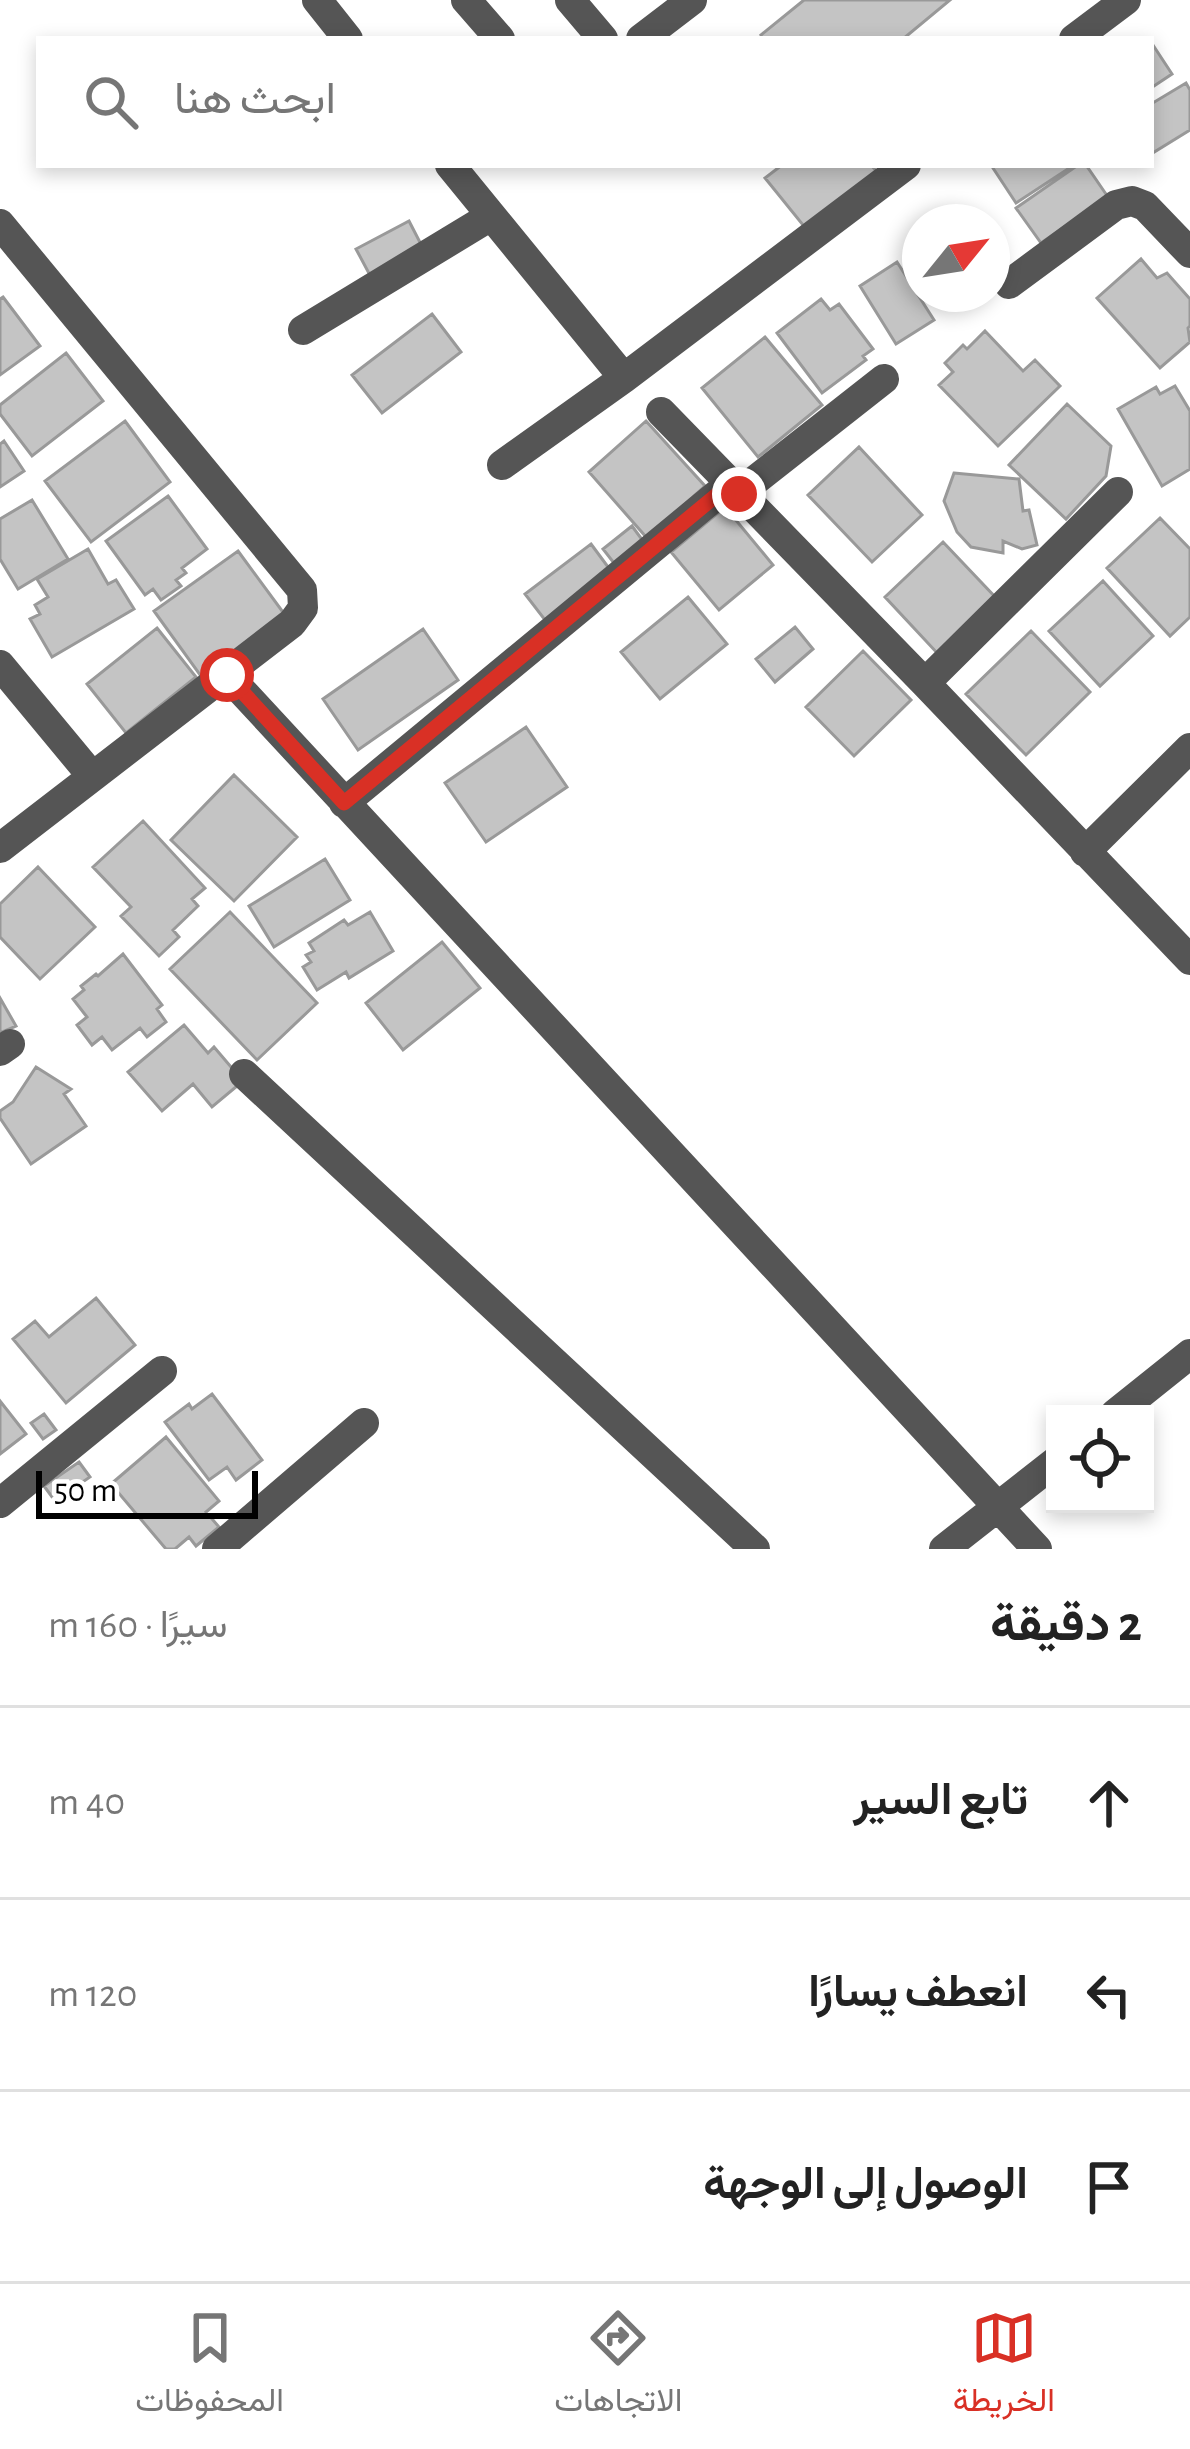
<!DOCTYPE html>
<html lang="ar">
<head>
<meta charset="utf-8">
<style>
	body { margin:0; font-family:"Alegreya Sans",Vazirmatn,sans-serif; background:#f6f6f6; color:#222; direction:rtl }
	.controls { position:absolute; right:36px; bottom:36px; display:grid; overflow:hidden; border-radius:0px; box-shadow:0 6px 18px #0003 }
	.controls button { width:108px; height:108px; display:grid; place-items:center; padding:0; border:0; border-bottom:3px solid #e0e0e0; background:#fff; color:#222; font:60px sans-serif }
	.compass { position:absolute; left:902px; top:204px; width:108px; height:108px; border-radius:50%; background:#fff; box-shadow:0 6px 18px #0003; rotate:60deg }
	.scale { position:absolute; left:36px; bottom:30px; width:222px; box-sizing:border-box; padding-left:12px; border:6px solid #000; border-top:0; font-size:33px; line-height:42px; white-space:nowrap; color:#000; -webkit-text-stroke:9px #fff; paint-order:stroke }
	.stop { position:absolute; width:36px; height:36px; margin:-27px; border:9px solid #d93025; border-radius:50%; background:#fff }
	.stop.end { background:#d93025; border-color:#fff; box-shadow:0 3px 12px #0008 }
	.list { margin:0; padding:0; list-style:none }
	h2 { display:flex; justify-content:space-between; align-items:center; height:156px; margin:0; padding:0 48px; font-size:51px }
	h2 small { font-size:39px; font-weight:400; color:#767676 }
	.list li { display:grid; grid-template-columns:78px 1fr auto; gap:36px; align-items:center; box-sizing:border-box; height:192px; padding:0 48px; border-top:3px solid #e0e0e0 }
	.list b { display:block; font-size:45px; white-space:nowrap }
	.list em { font-size:39px; font-style:normal; color:#767676 }
	.icon { flex:none; width:66px; height:66px; fill:none; stroke:currentColor; stroke-width:2; stroke-linecap:round; stroke-linejoin:round }
	.map { position:relative; flex:none; width:1190px; height:1549px; overflow:hidden; direction:ltr }
	.search { position:absolute; background:#fff; box-shadow:0 6px 18px #0003; left:36px; right:36px; top:36px; height:132px; display:flex; align-items:center; gap:30px; box-sizing:border-box; padding:0 42px; border-radius:0px; color:#767676; font-size:45px }
	.sheet { height:732px; background:#fff }
	nav { display:flex; justify-content:space-around; align-items:center; box-sizing:border-box; height:168px; border-top:3px solid #e0e0e0; background:#fff; font-size:33px; color:#767676 }
	nav a { display:grid; justify-items:center; gap:6px }
	nav .on { color:#d93025 }
	.map>svg:first-child { display:block }
</style>
</head>
<body>
<div class="map">
<svg width="1190" height="1549" viewBox="0 0 1190 1549">
	<rect width="100%" height="100%" fill="#fff"/>
	<path fill="#c4c4c4" stroke="#999" stroke-width="3" d="M804,0H950L903,39H764L761,35Z
		M1151,42L1172,74L1151,88Z
		M1186,83L1190,90V130L1151,154V104Z
		M782,165H871L878,173L807,230L765,178Z
		M991,165H1074L1016,203Z
		M1078,165H1086L1108,197L1041,243L1016,208Z
		M409,221L425,252L372,279L356,249Z
		M1141,259L1157,278L1167,273L1190,299V326L1188,328L1190,342L1160,368L1097,298Z
		M897,262L934,320L896,344L860,286Z
		M3,297L40,346L0,375V299Z
		M821,299L830,310L839,304L873,349L863,356L866,360L822,393L777,333Z
		M432,314L461,352L382,413L352,375Z
		M985,331L1023,371L1035,360L1060,386L998,446L939,385L953,372L945,363L963,345L967,349Z
		M765,337L822,405L758,457L702,388Z
		M66,353L103,401L32,456L0,414V405Z
		M1175,386L1190,411V469L1162,486L1118,409L1156,387L1160,394Z
		M1067,404L1111,446L1106,476L1066,519L1009,465Z
		M125,421L170,482L91,542L45,481Z
		M646,421L705,486L647,538L589,472Z
		M4,441L24,471L0,487V444Z
		M859,447L922,515L872,562L808,495Z
		M954,473L1019,479L1023,511L1029,510L1037,545L1022,549L1003,541V553L971,547L957,532L944,501Z
		M168,496L207,549L182,568L186,573L176,580L181,586L161,600L153,589L145,595L106,541Z
		M32,500L68,559L18,589L0,559V519Z
		M725,507L773,565L719,610L671,552Z
		M1160,518L1190,549V617L1170,636L1107,568Z
		M632,526L646,545L617,567L603,549Z
		M943,542L998,600L939,655L885,597Z
		M591,544L611,571L545,620L525,594Z
		M88,549L108,584L116,580L134,609L52,657L30,619L40,614L35,605L48,597L37,579Z
		M238,551L288,619L203,679L154,611Z
		M1103,581L1153,636L1100,686L1049,631Z
		M688,597L727,644L660,699L621,652Z
		M795,627L813,649L775,682L756,659Z
		M157,628L196,677L126,733L87,684Z
		M423,629L458,680L358,750L323,699Z
		M1031,631L1090,692L1026,755L966,694Z
		M863,651L911,700L854,756L806,707Z
		M526,727L567,787L486,842L445,783Z
		M234,775L297,837L234,901L171,840Z
		M143,821L205,888L192,899L198,906L173,930L179,937L159,956L121,916L131,907L93,867Z
		M325,859L350,900L274,947L249,906Z
		M38,867L95,927L40,979L0,937V904Z
		M230,912L317,1003L257,1060L170,969Z
		M370,912L393,951L349,978L346,972L317,990L303,967L311,962L306,955L314,951L309,943L344,920L348,925Z
		M442,942L480,988L403,1050L366,1003Z
		M123,954L162,1005L157,1009L166,1022L147,1037L140,1028L112,1050L102,1037L92,1045L77,1025L87,1017L73,999L84,990L81,986L96,974L98,976Z
		M0,998L16,1026L0,1033Z
		M184,1025L208,1053L214,1047L243,1081L212,1107L193,1084L162,1111L128,1072Z
		M36,1067L71,1089L64,1094L86,1126L31,1164L0,1118V1111L13,1102Z
		M96,1298L135,1345L66,1403L13,1339L35,1321L49,1337Z
		M212,1394L262,1460L236,1480L227,1467L209,1480L165,1422L189,1404L192,1409Z
		M0,1401L26,1434L0,1454Z
		M44,1414L56,1430L43,1439L31,1423Z
		M166,1437L219,1501L206,1512L219,1527L196,1546L189,1537L175,1549H166L111,1484Z
		M79,1462L90,1477L55,1501L44,1486Z"/>
	<g fill="none" stroke-linecap="round" stroke-linejoin="round">
		<path stroke="#555" stroke-width="30" d="M317,0L348,39
			M466,0L500,39
			M570,0L603,39
			M641,39L692,0
			M1074,39L1126,0
			M450,165L624,378
			M0,224L302,590L303,608L292,623L0,848
			M1009,284L1116,205L1132,201L1145,206L1190,253
			M303,330L491,216
			M661,412L925,683L1190,960
			M502,465L624,378L906,165
			M739,493L884,379
			M0,665L92,776
			M227,675L1037,1549
			M925,683L1118,492
			M344,803L730,484
			M1085,852L1190,748
			M0,1051L10,1044
			M244,1074L755,1549
			M1115,1414L1190,1354
			M0,1503L162,1371
			M217,1549L364,1423
			M944,1549L1055,1462"/>
	</g>
	<g fill="none" stroke-linecap="round" stroke-linejoin="round">
		<path stroke="#d93025" stroke-width="15" d="M227,675L344,803L730,484L739,494"/>
	</g>
</svg>
<div class="controls">
<button><svg class="icon" aria-label="locate" viewBox="0 0 24 24"><circle cx="12" cy="12" r="6"/><path d="M12 2v4M12 18v4M2 12h4M18 12h4"/></svg></button>
</div>
<svg class="compass" viewBox="-18 -18 36 36"><path d="M0-13l5 13h-10z" fill="#e53935"/><path d="M0 13l5-13h-10z" fill="#767676"/></svg>
<div class="scale">50 m</div>
<div class="stop" style="left:227px;top:675px"></div>
<div class="stop end" style="left:739px;top:494px"></div>
<div class="search"><svg class="icon" aria-label="search" viewBox="0 0 24 24"><circle cx="10" cy="10" r="6"/><path d="M15 15l6 6"/></svg>ابحث هنا</div>
</div>
<section class="sheet">
<h2>2 دقيقة<small>سيرًا · 160 m</small></h2>
<ul class="list">
<li><svg class="icon" aria-label="ahead" viewBox="0 0 24 24"><path d="M12 20V5M6 11l6-6 6 6"/></svg><div><b>تابع السير</b></div><em>40 m</em></li>
<li><svg class="icon" aria-label="left" viewBox="0 0 24 24"><path d="M17 20v-9H6M10 6l-5 5 5 5"/></svg><div><b>انعطف يسارًا</b></div><em>120 m</em></li>
<li><svg class="icon" aria-label="arrive" viewBox="0 0 24 24"><path d="M6 21V4h12l-3 4 3 4H6"/></svg><div><b>الوصول إلى الوجهة</b></div></li>
</ul>
</section>
<nav>
<a class="on"><svg class="icon" aria-label="map" viewBox="0 0 24 24"><path d="M3 6l6-2 6 2 6-2v14l-6 2-6-2-6 2zM9 4v14M15 6v14"/></svg>الخريطة</a>
<a><svg class="icon" aria-label="directions" viewBox="0 0 24 24"><path d="M12 3l9 9-9 9-9-9zM9 14v-3h6M13 9l2 2-2 2"/></svg>الاتجاهات</a>
<a><svg class="icon" aria-label="saved" viewBox="0 0 24 24"><path d="M7 4h10v16l-5-4-5 4z"/></svg>المحفوظات</a>
</nav>
</body>
</html>
